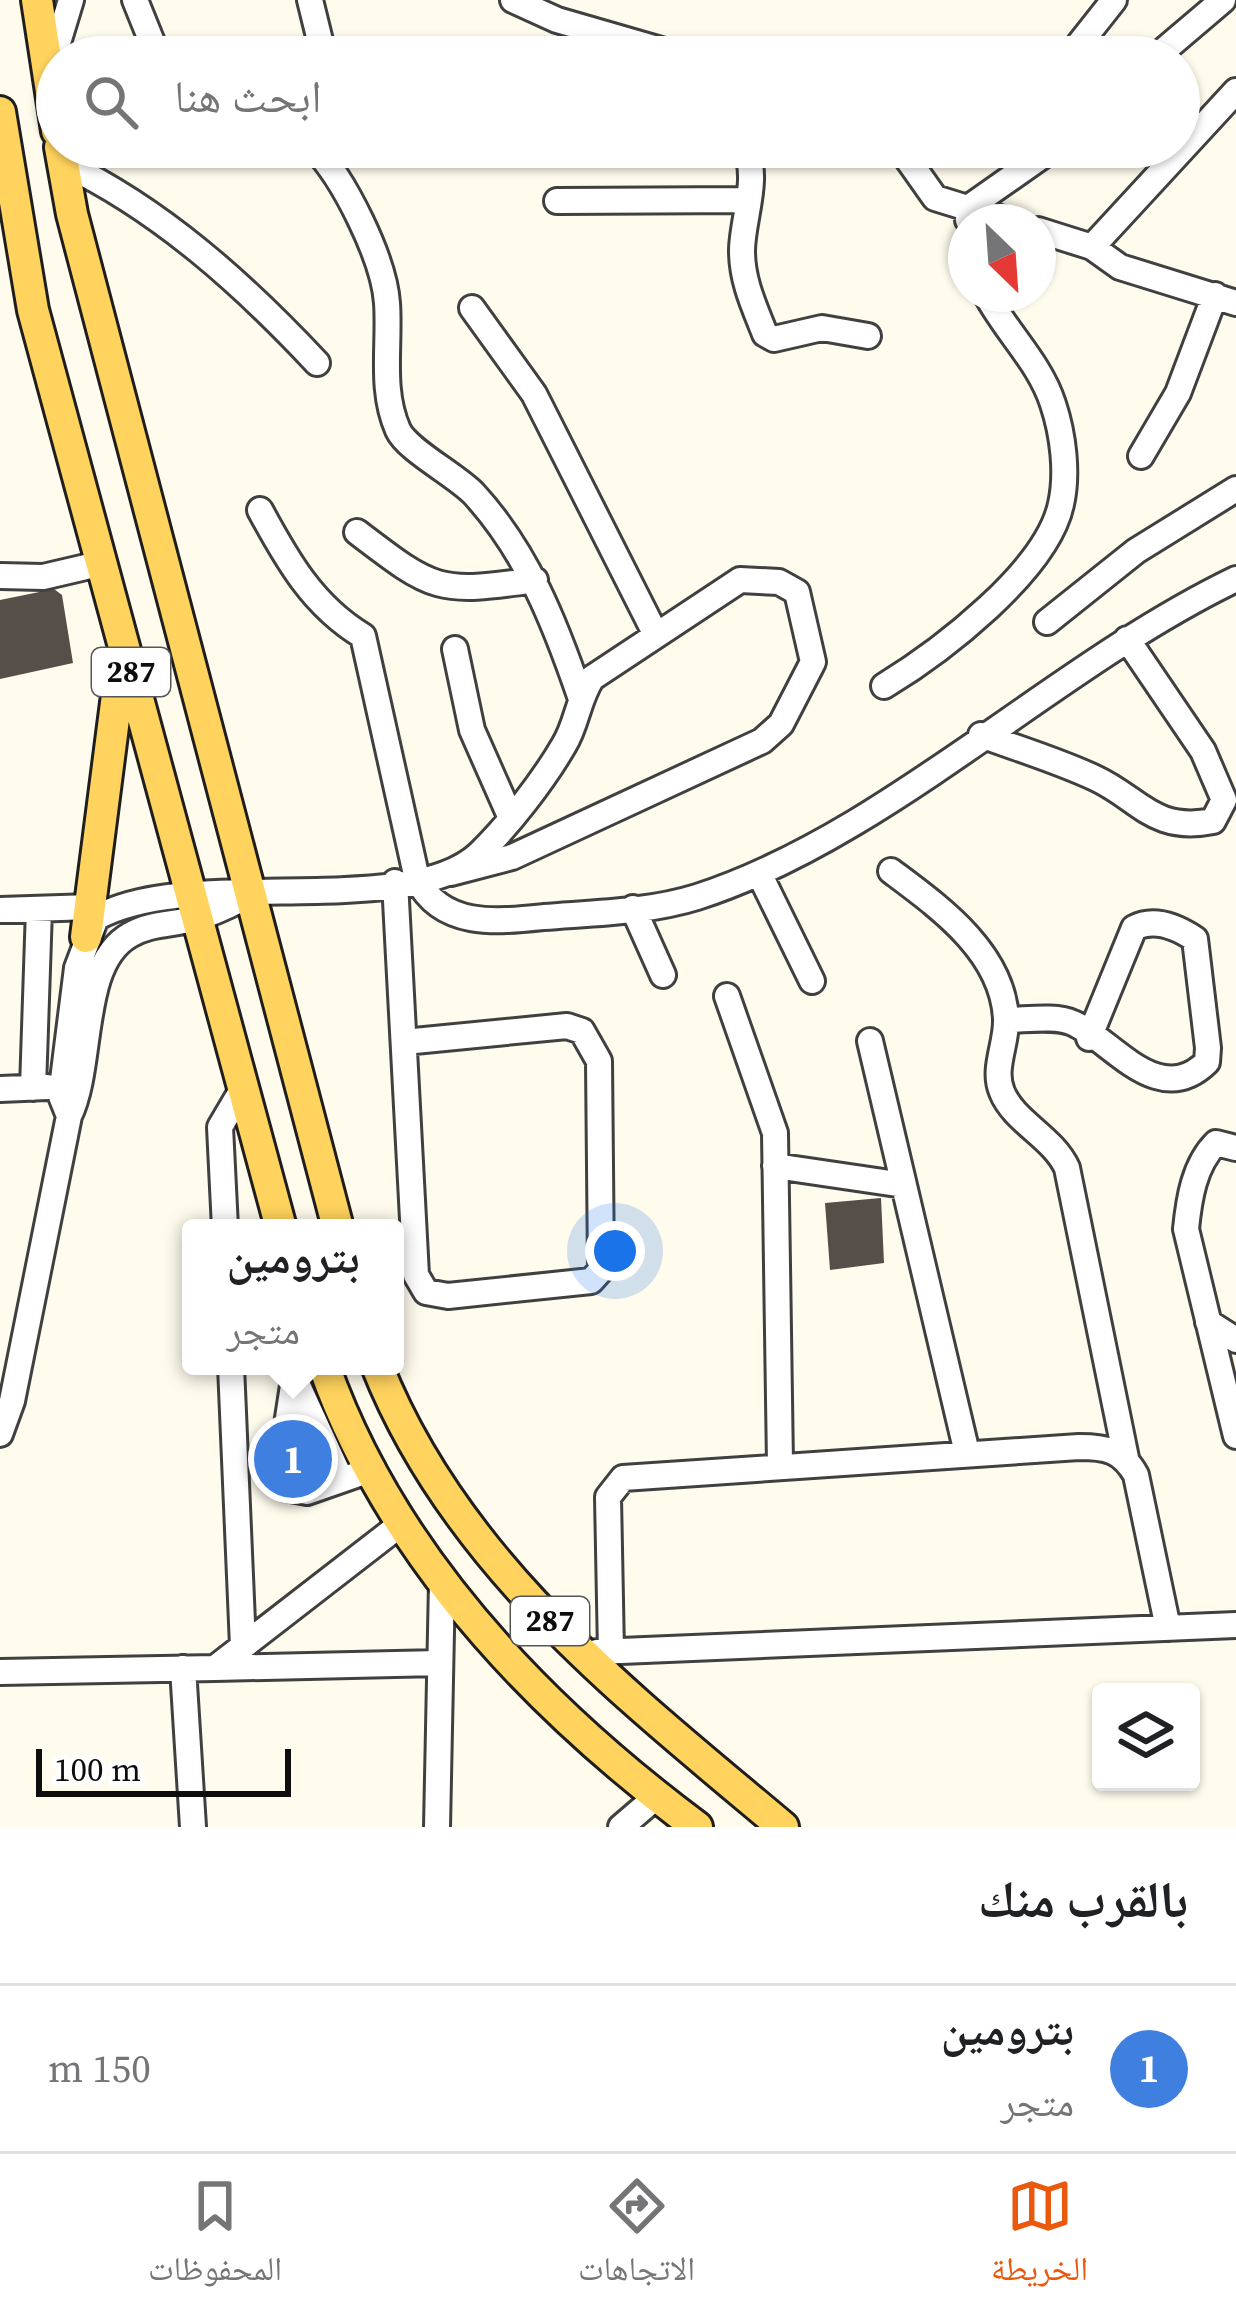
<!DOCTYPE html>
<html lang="ar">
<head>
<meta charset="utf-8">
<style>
	body { margin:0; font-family:"Source Serif 4","Noto Naskh Arabic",serif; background:#f2f2f2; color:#202124; direction:rtl }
	.controls { position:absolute; right:36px; bottom:36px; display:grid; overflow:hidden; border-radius:12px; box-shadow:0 3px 9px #0004 }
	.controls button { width:108px; height:108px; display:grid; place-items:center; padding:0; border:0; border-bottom:3px solid #e0e0e0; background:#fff; color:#202124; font:60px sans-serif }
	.compass { position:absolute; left:948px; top:204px; width:108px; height:108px; border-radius:50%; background:#fff; box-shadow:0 3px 9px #0004; rotate:155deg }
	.scale { position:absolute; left:36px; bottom:30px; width:255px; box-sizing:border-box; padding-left:12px; border:6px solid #0d0d0d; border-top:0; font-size:33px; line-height:42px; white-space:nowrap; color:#0d0d0d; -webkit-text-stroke:9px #fff; paint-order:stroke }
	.you { position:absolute; left:615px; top:1251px; width:42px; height:42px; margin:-30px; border:9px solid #fff; border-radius:50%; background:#1a73e8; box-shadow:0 0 0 18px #1a73e833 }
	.badge { display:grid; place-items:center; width:78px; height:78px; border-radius:50%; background:#ea580c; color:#fff; font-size:39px; font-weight:700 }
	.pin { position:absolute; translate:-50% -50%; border:6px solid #fff; box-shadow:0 3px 12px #0006 }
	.popup { position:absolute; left:182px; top:1219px; width:222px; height:156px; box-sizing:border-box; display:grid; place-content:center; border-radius:12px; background:#fff; filter:drop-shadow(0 3px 9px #0005); font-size:39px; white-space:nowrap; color:#757577 }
	.popup b { font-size:45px; color:#202124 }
	.popup::after { content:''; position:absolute; left:50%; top:100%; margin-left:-24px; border:24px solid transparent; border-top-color:#fff }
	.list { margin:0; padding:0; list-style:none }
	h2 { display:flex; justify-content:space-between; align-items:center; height:156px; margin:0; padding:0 48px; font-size:51px }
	h2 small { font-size:39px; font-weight:400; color:#757577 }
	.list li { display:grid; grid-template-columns:78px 1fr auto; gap:36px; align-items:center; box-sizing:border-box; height:168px; padding:0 48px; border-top:3px solid #e0e0e0 }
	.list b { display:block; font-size:45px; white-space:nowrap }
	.list p { margin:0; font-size:39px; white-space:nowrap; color:#757577 }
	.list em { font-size:39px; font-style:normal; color:#757577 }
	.icon { flex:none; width:66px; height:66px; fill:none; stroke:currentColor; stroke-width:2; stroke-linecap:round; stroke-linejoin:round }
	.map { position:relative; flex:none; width:1236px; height:1827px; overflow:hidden; direction:ltr }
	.search { position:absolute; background:#fff; box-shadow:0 3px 9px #0004; left:36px; right:36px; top:36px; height:132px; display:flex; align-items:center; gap:30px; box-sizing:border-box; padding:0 42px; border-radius:66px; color:#757577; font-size:45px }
	.sheet { height:324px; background:#fff }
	nav { display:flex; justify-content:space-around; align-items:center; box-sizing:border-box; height:168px; border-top:3px solid #e0e0e0; background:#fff; font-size:33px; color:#757577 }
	nav a { display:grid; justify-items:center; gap:6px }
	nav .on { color:#ea580c }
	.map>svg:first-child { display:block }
</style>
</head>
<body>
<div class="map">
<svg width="1236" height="1827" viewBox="0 0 1236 1827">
	<rect width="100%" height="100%" fill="#fffbed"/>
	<path fill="#564e48" d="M54,589L62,595L73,663L0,679V600Z
		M881,1198L884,1263L830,1270L825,1203Z"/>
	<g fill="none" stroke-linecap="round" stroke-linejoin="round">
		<g stroke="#404040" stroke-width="30">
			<path id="minor" d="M135,0L158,57
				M310,0L324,57
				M513,0L557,20L685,57
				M1069,57L1114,0
				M1156,57L1223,0
				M50,69L71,0
				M313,147C344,178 384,259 387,303C390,345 380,390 398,430C407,450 456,475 474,494C527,552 555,623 580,696
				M744,147C761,176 742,219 742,251C742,281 754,306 765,334L774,339L822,328L868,336
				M899,147L935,198L1013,222
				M63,163C161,210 243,284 317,363
				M557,201L747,200
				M968,220V208L1055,147
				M1038,230L1092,247L1120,267L1236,303
				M1092,247L1236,91
				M472,308L534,394L655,633
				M1141,456L1178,393L1215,295
				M260,510C287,560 313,606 363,636L417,879C442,928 496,922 544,917C594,913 649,912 697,897C886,836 1053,667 1236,579
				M357,532C434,591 438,594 535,580
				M0,576L43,577L103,563
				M1047,622L1136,551L1236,489
				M455,649L472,730L510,816
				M884,686C940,652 1047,571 1061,504C1068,473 1063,434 1053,404C1040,363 1006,332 986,294
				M981,735C1019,749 1059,761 1095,778C1139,798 1153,833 1213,821L1224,800L1203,751L1127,639
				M891,871C939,907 1003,952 1006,1019C1007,1044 992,1069 1002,1092C1014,1122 1053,1137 1067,1168L1126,1458
				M759,873L812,981
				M395,882L416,1275L426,1292L448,1296L591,1281L601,1270L599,1061L582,1031L567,1026L404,1042
				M633,908L663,975
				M0,910L91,907
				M727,996L775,1133L780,1464
				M1006,1020C1025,1020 1056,1015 1073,1023C1112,1040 1158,1110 1207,1062L1208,1048L1195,939C1177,927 1155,917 1134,928L1089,1038
				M870,1041L967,1453
				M33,1088L39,909
				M0,1089L47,1087
				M69,1116L61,1096L77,968L96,918C189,865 407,921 479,854C509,825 543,781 564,745C577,724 578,699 592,678L740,580L779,582L797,592L813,662L781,724L762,741L512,857L451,873
				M1236,1148L1216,1143C1194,1165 1189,1199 1186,1229L1236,1436
				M775,1166L904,1185
				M225,1228L220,1127L243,1088
				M1208,1322L1236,1340
				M231,1366L243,1646
				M296,1366L282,1457L285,1488L307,1492L373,1469
				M294,1377L341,1479
				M0,1434L12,1401L69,1116C94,1065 78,964 130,935C150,923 171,925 193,919C211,915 228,905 245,898
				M597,1652L1236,1625
				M611,1652L608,1497L623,1478L1079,1447C1107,1447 1122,1450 1136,1475L1168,1628
				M183,1668L193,1827
				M215,1668L439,1663
				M0,1672L215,1668L401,1524
				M437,1827L442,1582
				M621,1827L656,1797"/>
		</g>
		<g stroke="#1e1e1e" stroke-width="36">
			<path id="major" d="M37,0L57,131
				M0,112L33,310L281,1228
				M60,147L72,214L338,1228
				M86,937L121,664
				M324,1366C391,1556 538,1708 697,1827
				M377,1366C455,1563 626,1695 783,1827"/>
		</g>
		<use href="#minor" stroke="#fff" stroke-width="24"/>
		<use href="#major" stroke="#ffd35d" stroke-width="30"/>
	</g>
	<g text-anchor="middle" stroke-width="12" stroke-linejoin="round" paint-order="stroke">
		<g fill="#fff" stroke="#565656" stroke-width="3">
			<rect x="92" y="648" width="78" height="48" rx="9"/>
			<rect x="511" y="1597" width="78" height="48" rx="9"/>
		</g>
		<g font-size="30" font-weight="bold" fill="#0d0d0d">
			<text x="131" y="682">287</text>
			<text x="550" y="1631">287</text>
		</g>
	</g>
</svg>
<div class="controls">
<button><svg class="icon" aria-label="layers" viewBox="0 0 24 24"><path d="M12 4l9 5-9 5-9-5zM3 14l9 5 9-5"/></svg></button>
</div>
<svg class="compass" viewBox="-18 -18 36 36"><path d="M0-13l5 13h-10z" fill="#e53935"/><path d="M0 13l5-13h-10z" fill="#757577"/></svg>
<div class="scale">100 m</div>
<div class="you"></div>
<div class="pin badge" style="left:293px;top:1459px;background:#3f7fe0">1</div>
<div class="popup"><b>بترومين</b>متجر</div>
<div class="search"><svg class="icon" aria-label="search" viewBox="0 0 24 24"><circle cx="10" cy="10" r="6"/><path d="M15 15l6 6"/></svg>ابحث هنا</div>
</div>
<section class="sheet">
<h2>بالقرب منك<small></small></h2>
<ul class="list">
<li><span class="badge" style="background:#3f7fe0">1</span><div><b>بترومين</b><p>متجر</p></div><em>150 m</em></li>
</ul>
</section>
<nav>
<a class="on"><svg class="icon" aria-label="map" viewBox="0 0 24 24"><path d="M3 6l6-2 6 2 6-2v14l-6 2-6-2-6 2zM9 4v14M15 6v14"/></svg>الخريطة</a>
<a><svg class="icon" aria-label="directions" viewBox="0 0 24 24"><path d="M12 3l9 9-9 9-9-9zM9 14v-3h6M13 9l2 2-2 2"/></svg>الاتجاهات</a>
<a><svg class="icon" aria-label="saved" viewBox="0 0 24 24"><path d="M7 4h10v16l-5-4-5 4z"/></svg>المحفوظات</a>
</nav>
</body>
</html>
